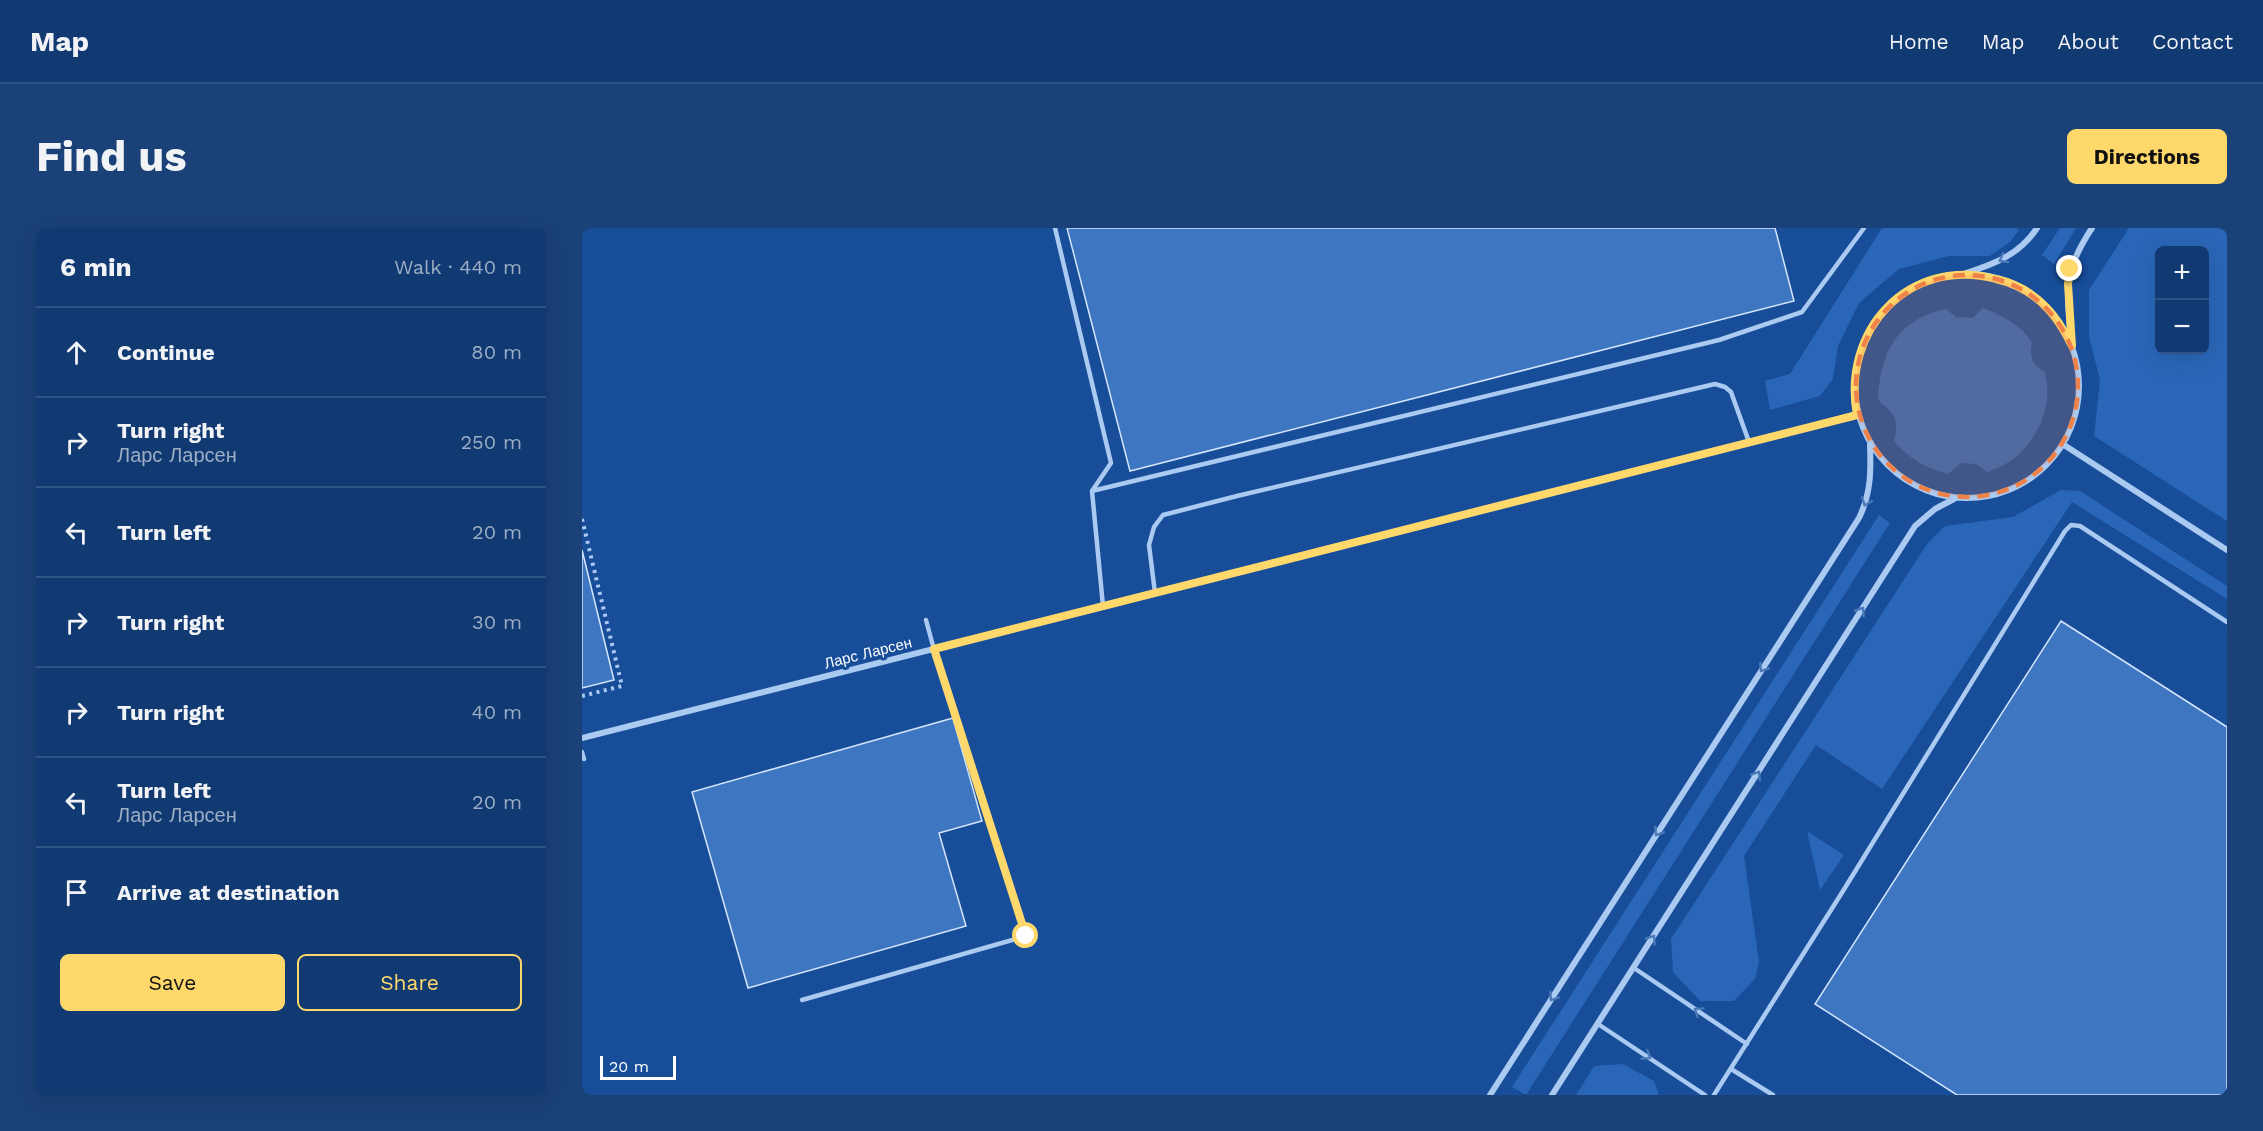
<!DOCTYPE html>
<html lang="en">
<head>
<meta charset="utf-8">
<style>
	body { margin:0; font-family:"Work Sans",sans-serif; background:#1a4178; color:#f1f3f6 }
	.controls { position:absolute; right:18px; top:18px; display:grid; overflow:hidden; border-radius:9px; box-shadow:0 6px 24px #0002 }
	.controls button { width:54px; height:54px; display:grid; place-items:center; padding:0; border:0; border-bottom:2px solid #305485; background:#113a73; color:#f1f3f6; font:30px sans-serif }
	.scale { position:absolute; left:18px; bottom:15px; width:76px; box-sizing:border-box; padding-left:6px; border:3px solid #fff; border-top:0; font-size:16px; line-height:21px; white-space:nowrap; color:#fff; -webkit-text-stroke:4px #174d99; paint-order:stroke }
	.stop { position:absolute; width:18px; height:18px; margin:-14px; border:4px solid #ffd86c; border-radius:50%; background:#fff }
	.stop.end { background:#ffd86c; border-color:#fff; box-shadow:0 2px 6px #0008 }
	.list { margin:0; padding:0; list-style:none }
	h2 { display:flex; justify-content:space-between; align-items:center; height:78px; margin:0; padding:0 24px; font-size:26px }
	h2 small { font-size:20px; font-weight:400; color:#9cadc4 }
	.list li { display:grid; grid-template-columns:39px 1fr auto; gap:18px; align-items:center; box-sizing:border-box; height:90px; padding:0 24px; border-top:2px solid #305485 }
	.list b { display:block; font-size:22px; white-space:nowrap }
	.list p { margin:0; font-size:20px; white-space:nowrap; color:#9cadc4 }
	.list em { font-size:20px; font-style:normal; color:#9cadc4 }
	.actions { display:flex; gap:12px; padding:18px 24px }
	.actions a { flex:1; padding:14px 0; border:2px solid #ffd86c; border-radius:9px; text-align:center; font-size:21px; color:#ffd86c }
	.actions .main { background:#ffd86c; color:#111 }
	.icon { flex:none; width:33px; height:33px; fill:none; stroke:currentColor; stroke-width:2; stroke-linecap:round; stroke-linejoin:round }
	.map { position:relative; flex:none; width:1645px; height:867px; overflow:hidden; border-radius:9px }
	header { display:flex; align-items:center; gap:36px; box-sizing:border-box; height:84px; padding:0 30px; background:#113a73; border-bottom:2px solid #305485 }
	header strong { font-size:28px }
	nav { display:flex; gap:33px; margin-inline-start:auto; font-size:21px }
	.intro { display:flex; align-items:center; justify-content:space-between; box-sizing:border-box; height:144px; padding:0 36px }
	h1 { margin:0; font-size:42px }
	.button { padding:15px 27px; border-radius:9px; background:#ffd86c; color:#111; font-size:21px; font-weight:700 }
	main { display:flex; gap:36px; padding:0 36px }
	aside { flex:1; background:#113a73; border-radius:9px; box-shadow:0 6px 24px #0002 }
	.map>svg:first-child { display:block }
</style>
</head>
<body>
<header>
<strong>Map</strong>
<nav><a>Home</a><a>Map</a><a>About</a><a>Contact</a></nav>
</header>
<div class="intro"><h1>Find us</h1><a class="button">Directions</a></div>
<main>
<aside>
<h2>6 min<small>Walk · 440 m</small></h2>
<ul class="list">
<li><svg class="icon" aria-label="ahead" viewBox="0 0 24 24"><path d="M12 20V5M6 11l6-6 6 6"/></svg><div><b>Continue</b></div><em>80 m</em></li>
<li><svg class="icon" aria-label="right" viewBox="0 0 24 24"><path d="M7 20v-9h11M14 6l5 5-5 5"/></svg><div><b>Turn right</b><p>Ларс Ларсен</p></div><em>250 m</em></li>
<li><svg class="icon" aria-label="left" viewBox="0 0 24 24"><path d="M17 20v-9H6M10 6l-5 5 5 5"/></svg><div><b>Turn left</b></div><em>20 m</em></li>
<li><svg class="icon" aria-label="right" viewBox="0 0 24 24"><path d="M7 20v-9h11M14 6l5 5-5 5"/></svg><div><b>Turn right</b></div><em>30 m</em></li>
<li><svg class="icon" aria-label="right" viewBox="0 0 24 24"><path d="M7 20v-9h11M14 6l5 5-5 5"/></svg><div><b>Turn right</b></div><em>40 m</em></li>
<li><svg class="icon" aria-label="left" viewBox="0 0 24 24"><path d="M17 20v-9H6M10 6l-5 5 5 5"/></svg><div><b>Turn left</b><p>Ларс Ларсен</p></div><em>20 m</em></li>
<li><svg class="icon" aria-label="arrive" viewBox="0 0 24 24"><path d="M6 21V4h12l-3 4 3 4H6"/></svg><div><b>Arrive at destination</b></div></li>
</ul>
<div class="actions"><a class="main">Save</a><a>Share</a></div>
</aside>
<div class="map">
<svg width="1645" height="867" viewBox="0 0 1645 867">
	<rect width="100%" height="100%" fill="#174d99"/>
	<path fill="#2a66b7" fill-rule="evenodd" d="M1300,0H1434L1437,2L1429,13L1408,28H1367L1317,41L1277,75L1256,118L1251,151L1238,168L1188,182L1183,153L1208,146Z
		M1478,0H1494L1472,36L1460,27Z
		M1547,0H1645V293L1512,208L1518,152L1507,109V62ZM1578,22H1622V122H1578Z
		M1401,80C1420,88 1439,96 1450,115C1447,129 1450,136 1463,144C1471,177 1457,211 1430,232C1423,237 1413,241 1405,244L1394,236L1379,235L1366,246C1344,240 1327,231 1312,213C1315,201 1316,190 1306,181C1301,176 1298,176 1296,170C1299,123 1315,92 1364,81L1374,89L1391,90Z
		M1479,262L1498,263L1645,358V371L1490,274L1300,561L1234,517L1162,628L1177,734L1173,751L1152,773H1118L1091,744L1089,711L1345,316L1363,298L1431,289Z
		M1297,287L1308,295L944,867L930,859Z
		M1225,603L1262,627L1238,662Z
		M1041,836L1072,853L1077,867H994L1012,838Z"/>
	<path fill="#3f76c1" stroke="#d3e5fc" stroke-width="1.5" d="M485,0H1193L1212,73L548,243Z
		M0,322L32,452L0,460Z
		M1479,393L1645,499V867H1375L1233,776Z
		M371,490L400,593L357,605L384,698L166,760L110,564Z"/>
	<g fill="none" stroke-linecap="round" stroke-linejoin="round">
		<path stroke="#abcaf2" stroke-width="4" stroke-dasharray="3 4.5" stroke-linecap="butt" d="M0,291L40,458L0,468"/>
		<path stroke="#abcaf2" stroke-width="4.5" d="M473,0L529,235L510,263L521,378
			M510,263L1137,112L1220,84L1282,0
			M573,365L567,317L572,299L581,287L655,268L1133,156L1143,159L1149,164L1167,214
			M0,524L2,531
			M1052,740L1165,816
			M220,772L444,708L357,440L344,392
			M1016,796L1123,867
			M1149,841L1191,867
			M1132,867L1261,663L1483,303L1489,297L1498,298L1645,394"/>
		<path stroke="#abcaf2" stroke-width="6" d="M1384,45C1413,36 1438,26 1455,0
			M1273 158a112 112 0 1 1 224 0a112 112 0 1 1-224 0Z
			M1489,114C1485,63 1480,45 1510,0
			M1482,217L1645,322
			M0,510L1275,187
			M908,867L1277,290C1289,265 1289,244 1288,217
			M970,867L1333,298L1353,281L1372,271"/>
	</g>
	<defs><path id="oneway-chevron" d="M-2-3.5L2.5 0L-2 3.5" fill="none" stroke-width="1.6" stroke-linecap="round" stroke-linejoin="round" transform="scale(1.5)"/></defs>
	<g stroke="#4b79b8">
		<use href="#oneway-chevron" transform="translate(1421 31) rotate(151)"/>
		<use href="#oneway-chevron" transform="translate(1284 274) rotate(111)"/>
		<use href="#oneway-chevron" transform="translate(1279 383) rotate(-57)"/>
		<use href="#oneway-chevron" transform="translate(1181 440) rotate(123)"/>
		<use href="#oneway-chevron" transform="translate(1175 547) rotate(-57)"/>
		<use href="#oneway-chevron" transform="translate(1076 604) rotate(123)"/>
		<use href="#oneway-chevron" transform="translate(1070 711) rotate(-57)"/>
		<use href="#oneway-chevron" transform="translate(971 769) rotate(123)"/>
		<use href="#oneway-chevron" transform="translate(1116 783) rotate(-146)"/>
		<use href="#oneway-chevron" transform="translate(1065 828) rotate(34)"/>
	</g>
	<g fill="none" stroke-linecap="round" stroke-linejoin="round">
		<path stroke="#ffd86c" stroke-width="8" d="M444,708L352,421L1275,187C1259,102 1327,28 1414,51C1432,55 1451,65 1465,80C1476,91 1483,104 1490,118L1486,56L1488,41"/>
	</g>
	<path fill="#ee8249" fill-opacity="0.2" stroke="#ee8249" stroke-width="4.5" stroke-dasharray="12 8" stroke-linejoin="round" d="M1274 158a111 111 0 1 1 222 0a111 111 0 1 1-222 0Z"/>
	<g text-anchor="middle" stroke-width="6" stroke-linejoin="round" paint-order="stroke">
		<g font-size="15" fill="#fff" stroke="#174d99">
			<text transform="translate(286 425) rotate(-14)" y="5">Ларс Ларсен</text>
		</g>
	</g>
</svg>
<div class="controls">
<button>+</button>
<button>−</button>
</div>
<div class="scale">20 m</div>
<div class="stop" style="left:444px;top:708px"></div>
<div class="stop end" style="left:1488px;top:41px"></div>
</div>
</main>
</body>
</html>
